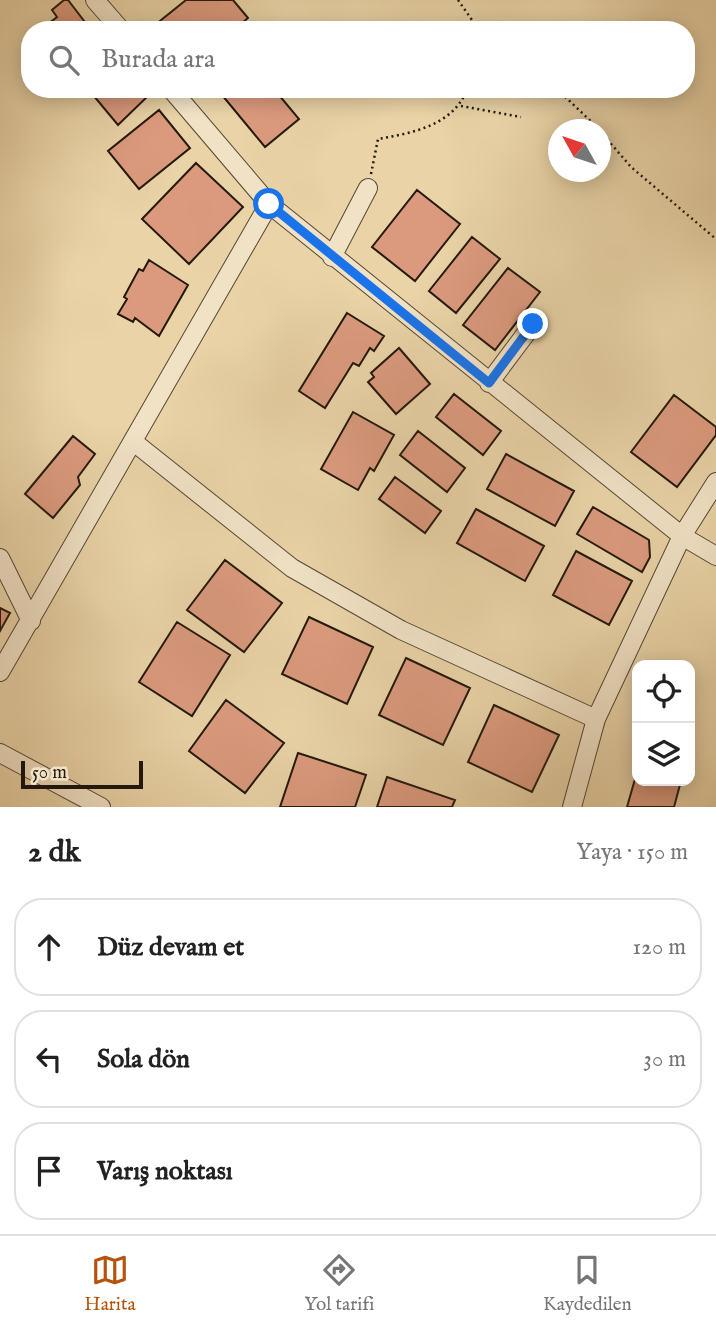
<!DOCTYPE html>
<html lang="tr">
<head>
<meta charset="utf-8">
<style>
	body { margin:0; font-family:"IM FELL English",serif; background:#f2f2f2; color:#222 }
	.controls { position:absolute; right:21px; bottom:21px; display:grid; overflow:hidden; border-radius:14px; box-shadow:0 4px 18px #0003 }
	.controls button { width:63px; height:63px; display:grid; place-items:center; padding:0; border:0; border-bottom:2px solid #e0e0e0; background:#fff; color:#222; font:35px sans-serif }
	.compass { position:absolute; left:548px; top:119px; width:63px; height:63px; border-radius:50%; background:#fff; box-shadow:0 4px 18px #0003; rotate:310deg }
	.scale { position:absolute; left:21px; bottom:18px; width:122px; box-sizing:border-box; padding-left:7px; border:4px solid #24190c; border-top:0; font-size:19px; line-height:24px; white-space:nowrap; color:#24190c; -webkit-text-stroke:5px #f1e2c6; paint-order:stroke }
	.stop { position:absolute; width:21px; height:21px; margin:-16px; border:5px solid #1a73e8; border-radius:50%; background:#fff }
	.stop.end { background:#1a73e8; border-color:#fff; box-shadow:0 2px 7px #0008 }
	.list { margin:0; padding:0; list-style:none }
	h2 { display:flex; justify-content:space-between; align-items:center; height:91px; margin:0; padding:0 28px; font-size:30px }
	h2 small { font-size:23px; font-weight:400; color:#767676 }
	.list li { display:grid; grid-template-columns:46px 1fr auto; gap:21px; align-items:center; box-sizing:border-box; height:98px; margin:0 14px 14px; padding:0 14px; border:2px solid #e0e0e0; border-radius:28px }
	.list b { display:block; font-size:26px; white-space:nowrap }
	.list em { font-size:23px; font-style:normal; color:#767676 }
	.icon { flex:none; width:38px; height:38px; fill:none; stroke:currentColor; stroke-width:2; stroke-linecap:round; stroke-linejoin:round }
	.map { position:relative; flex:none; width:716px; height:807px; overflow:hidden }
	.search { position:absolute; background:#fff; box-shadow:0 4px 18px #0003; left:21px; right:21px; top:21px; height:77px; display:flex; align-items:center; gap:18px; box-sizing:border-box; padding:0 24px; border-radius:28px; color:#767676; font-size:26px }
	.sheet { height:427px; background:#fff }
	nav { display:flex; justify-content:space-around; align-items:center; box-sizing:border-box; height:98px; border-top:2px solid #e0e0e0; background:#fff; font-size:19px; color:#767676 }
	nav a { display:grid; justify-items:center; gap:4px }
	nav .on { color:#b45309 }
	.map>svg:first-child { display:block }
</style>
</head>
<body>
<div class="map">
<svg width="716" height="807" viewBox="0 0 716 807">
	<rect width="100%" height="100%" fill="#e9d3a7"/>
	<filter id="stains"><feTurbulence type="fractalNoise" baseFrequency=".00286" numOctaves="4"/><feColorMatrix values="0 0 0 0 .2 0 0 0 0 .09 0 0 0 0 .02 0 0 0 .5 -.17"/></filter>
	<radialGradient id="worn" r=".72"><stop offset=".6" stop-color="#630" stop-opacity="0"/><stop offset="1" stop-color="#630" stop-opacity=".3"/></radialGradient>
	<path fill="#db9a7e" stroke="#24190c" stroke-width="2" d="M64,0H68L91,30H53L48,24L57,17L52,10Z
		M186,0H233L248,18L234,30H167L160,21Z
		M88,89H142L148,96L118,125Z
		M217,89H274L299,119L265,147Z
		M159,110L190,148L139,189L108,151Z
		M196,163L243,207L189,264L142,219Z
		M417,190L460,224L415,281L372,247Z
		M472,237L500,259L456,313L429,291Z
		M149,260L188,285L159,336L135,318L133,322L118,314L127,299L124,297L139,269L143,271Z
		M508,268L540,292L495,350L463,325Z
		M347,313L384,336L374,351L370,348L359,366L353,363L325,408L299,391Z
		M399,348L430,384L396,414L368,382L374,377L371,373Z
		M454,394L501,431L483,455L436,417Z
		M674,395L716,427V435L677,487L631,452Z
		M353,412L394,435L374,471L370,468L358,490L321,469Z
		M418,431L465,468L447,492L400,455Z
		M73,436L95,454L78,477L80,485L53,518L25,494Z
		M506,454L574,491L555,526L487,489Z
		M395,477L441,511L425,533L379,499Z
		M593,507L649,540L650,557L642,572L577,534Z
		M476,509L544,546L525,581L457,543Z
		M576,551L632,581L609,625L553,595Z
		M225,560L282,603L244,652L187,610Z
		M0,608L10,613L0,631Z
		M309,617L373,647L347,704L282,674Z
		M177,622L230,655L192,716L139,682Z
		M406,658L470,688L443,745L379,715Z
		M226,700L284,743L245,793L189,751Z
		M494,705L559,735L532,792L468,762Z
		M298,753L366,775L355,807H280Z
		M637,772V781H681L674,807H627Z
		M387,777L455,800L452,807H377Z"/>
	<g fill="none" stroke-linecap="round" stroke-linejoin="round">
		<g stroke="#554833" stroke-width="20">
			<path id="minor" d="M95,0L121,30
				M171,89L269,204L682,536L716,556
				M332,257L368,188
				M489,383L533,324
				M135,443L292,568L401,630L596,719
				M0,558L31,621
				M0,672L269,204
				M0,753L101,807
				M572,807L596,719L682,536L716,482"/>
		</g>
		<path stroke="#24190c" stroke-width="2.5" stroke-dasharray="2 3.5" stroke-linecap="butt" d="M458,0L479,30
			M557,89L600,130
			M461,106L521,117
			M600,131L631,167L716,239
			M371,174L378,139C413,133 454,125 467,89"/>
		<use href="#minor" stroke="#f1e2c6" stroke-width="18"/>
	</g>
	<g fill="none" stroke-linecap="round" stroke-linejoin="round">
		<path stroke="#1a73e8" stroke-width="9" d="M269,204L489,383L533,324"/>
	</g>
	<rect width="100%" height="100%" filter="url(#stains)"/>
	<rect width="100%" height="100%" fill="url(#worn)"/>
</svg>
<div class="controls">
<button><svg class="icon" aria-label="locate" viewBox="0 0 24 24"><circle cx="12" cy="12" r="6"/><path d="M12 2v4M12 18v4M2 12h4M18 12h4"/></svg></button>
<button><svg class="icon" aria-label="layers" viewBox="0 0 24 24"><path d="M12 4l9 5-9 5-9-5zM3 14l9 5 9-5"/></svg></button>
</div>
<svg class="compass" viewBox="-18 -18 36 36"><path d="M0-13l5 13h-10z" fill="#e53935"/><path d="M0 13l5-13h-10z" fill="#767676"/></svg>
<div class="scale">50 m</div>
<div class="stop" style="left:269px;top:204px"></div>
<div class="stop end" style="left:533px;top:324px"></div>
<div class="search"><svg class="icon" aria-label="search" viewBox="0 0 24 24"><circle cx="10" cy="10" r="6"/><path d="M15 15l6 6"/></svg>Burada ara</div>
</div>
<section class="sheet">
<h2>2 dk<small>Yaya · 150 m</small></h2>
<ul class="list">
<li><svg class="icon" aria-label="ahead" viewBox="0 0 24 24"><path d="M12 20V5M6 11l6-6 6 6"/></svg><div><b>Düz devam et</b></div><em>120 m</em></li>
<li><svg class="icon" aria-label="left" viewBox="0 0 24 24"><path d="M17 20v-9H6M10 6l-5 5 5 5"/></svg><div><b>Sola dön</b></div><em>30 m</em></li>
<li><svg class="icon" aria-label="arrive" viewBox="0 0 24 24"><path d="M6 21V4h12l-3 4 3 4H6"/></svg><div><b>Varış noktası</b></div></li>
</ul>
</section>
<nav>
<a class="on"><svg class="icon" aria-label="map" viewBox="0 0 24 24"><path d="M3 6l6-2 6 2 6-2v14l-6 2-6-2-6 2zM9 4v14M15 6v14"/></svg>Harita</a>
<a><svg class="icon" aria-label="directions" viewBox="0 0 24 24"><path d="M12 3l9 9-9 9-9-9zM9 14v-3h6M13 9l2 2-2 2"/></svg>Yol tarifi</a>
<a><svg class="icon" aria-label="saved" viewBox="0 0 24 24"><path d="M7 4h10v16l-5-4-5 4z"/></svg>Kaydedilen</a>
</nav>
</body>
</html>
